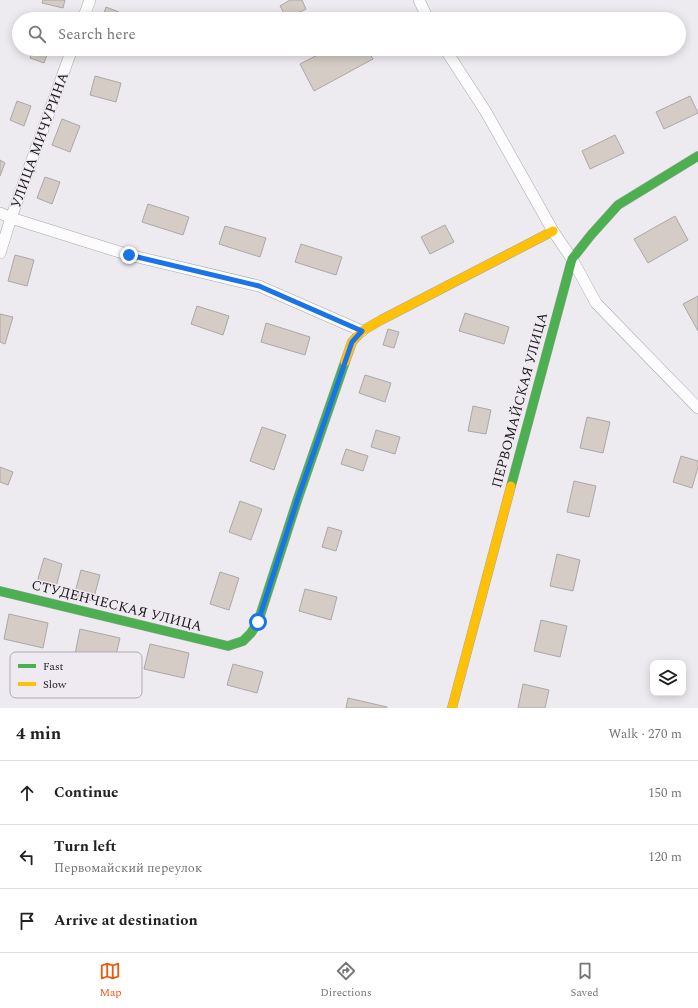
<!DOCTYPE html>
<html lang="en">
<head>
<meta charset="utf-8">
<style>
	body { margin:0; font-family:Spectral,serif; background:#f2f2f2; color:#222 }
	.controls { position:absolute; right:12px; bottom:12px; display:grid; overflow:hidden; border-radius:8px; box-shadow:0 2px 10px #0003 }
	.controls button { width:36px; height:36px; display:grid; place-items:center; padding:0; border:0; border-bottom:1px solid #e0e0e0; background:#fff; color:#222; font:20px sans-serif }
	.stop { position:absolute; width:12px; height:12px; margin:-9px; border:3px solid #1a73e8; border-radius:50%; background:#fff }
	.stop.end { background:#1a73e8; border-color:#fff; box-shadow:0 1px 4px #0008 }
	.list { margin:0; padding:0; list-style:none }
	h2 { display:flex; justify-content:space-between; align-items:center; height:52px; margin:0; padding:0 16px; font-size:17px }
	h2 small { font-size:13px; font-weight:400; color:#767676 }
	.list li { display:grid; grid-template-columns:26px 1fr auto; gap:12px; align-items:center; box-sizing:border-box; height:64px; padding:0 16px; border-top:1px solid #e0e0e0 }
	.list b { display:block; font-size:15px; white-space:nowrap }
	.list p { margin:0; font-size:13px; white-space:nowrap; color:#767676 }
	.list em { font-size:13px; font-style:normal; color:#767676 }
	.icon { flex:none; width:22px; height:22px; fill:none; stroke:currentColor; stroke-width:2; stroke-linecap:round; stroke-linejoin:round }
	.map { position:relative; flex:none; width:698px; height:708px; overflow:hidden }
	.search { position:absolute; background:#fff; box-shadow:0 2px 10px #0003; left:12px; right:12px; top:12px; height:44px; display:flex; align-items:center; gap:10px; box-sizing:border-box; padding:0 14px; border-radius:22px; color:#767676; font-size:15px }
	.sheet { height:244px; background:#fff }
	nav { display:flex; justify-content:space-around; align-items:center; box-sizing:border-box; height:56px; border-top:1px solid #e0e0e0; background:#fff; font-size:11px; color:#767676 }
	nav a { display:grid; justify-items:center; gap:2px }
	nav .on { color:#ea580c }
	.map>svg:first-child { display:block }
</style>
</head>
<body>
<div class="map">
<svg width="698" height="708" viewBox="0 0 698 708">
	<rect width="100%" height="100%" fill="#eeebf0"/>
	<path fill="#d4ccc5" stroke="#aba8aa" d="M43,0H65L63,8L42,3Z
		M290,0H302L306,9L287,19L280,6Z
		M106,7L119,12L117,19H102Z
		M33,49H49L44,63L30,58Z
		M329,49H367L373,59L314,91L300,64Z
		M95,76L121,83L116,102L90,95Z
		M690,96L698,113L664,129L656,112Z
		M17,101L31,106L24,126L10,120Z
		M62,119L80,126L70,152L52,145Z
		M615,135L624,153L590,169L582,151Z
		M0,160L5,163L0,176Z
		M45,177L60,182L52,204L37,198Z
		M148,204L189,217L183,235L142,222Z
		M675,216L688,240L648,263L634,239Z
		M445,225L454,242L430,254L421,237Z
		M225,226L266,238L260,257L219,244Z
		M301,244L342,257L336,275L295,262Z
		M15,255L34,260L27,286L8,281Z
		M698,296V331L683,304Z
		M197,306L229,316L223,335L191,324Z
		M465,313L509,327L504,344L459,331Z
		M0,314L13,317L5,344L0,342Z
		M266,323L310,337L305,355L261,342Z
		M388,329L399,332L394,348L383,345Z
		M365,375L391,383L385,402L359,393Z
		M473,406L491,410L486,434L468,431Z
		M587,417L610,422L603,453L580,448Z
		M262,427L286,435L274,470L250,461Z
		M376,430L400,437L395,454L371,447Z
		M346,449L368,456L363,471L341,464Z
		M681,456L698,461V467L692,488L673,482Z
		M0,467L13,472L8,485L0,482Z
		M574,481L596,486L589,517L567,512Z
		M240,501L262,509L251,540L229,532Z
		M328,527L342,531L336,551L322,547Z
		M557,554L580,560L573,591L550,586Z
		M44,558L62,564L56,587L37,582Z
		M81,570L100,575L93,601L74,596Z
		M220,572L239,578L229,610L210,604Z
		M305,589L337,597L331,620L299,611Z
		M9,614L48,623L43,648L4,639Z
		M541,620L567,626L560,657L534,651Z
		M80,629L120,638L114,663L75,654Z
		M150,644L189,653L184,678L144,669Z
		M233,664L263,672L257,693L227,685Z
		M523,684L549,690L545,708H518Z
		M348,698L387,707V708H346Z"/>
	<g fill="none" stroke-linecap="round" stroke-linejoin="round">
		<g stroke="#a8a6a9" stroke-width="12">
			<path id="street" d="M419,0L428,19
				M83,19L90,0
				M445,49L486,112L553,231L572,259L596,303L698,408
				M0,213L11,218L129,255L259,286L362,331
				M0,253L11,218L72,49"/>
		</g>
		<g stroke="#a8a6a9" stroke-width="10">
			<path id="fast" d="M511,486L572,259L591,235L618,205L698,156
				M0,591L228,646L243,641L251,633L258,622L298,498L345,362"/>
		</g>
		<g stroke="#a8a6a9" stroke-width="10">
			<path id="slow" d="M345,362L352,342L362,331L381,320L553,231
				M452,708L511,486"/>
		</g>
		<use href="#street" stroke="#fcfcfd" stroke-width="11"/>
		<use href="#fast" stroke="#4caf50" stroke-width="9"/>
		<use href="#slow" stroke="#ffc107" stroke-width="9"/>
	</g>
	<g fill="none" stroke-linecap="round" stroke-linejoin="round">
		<path stroke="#1a73e8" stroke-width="5" d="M129,255L259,286L362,331L352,342L298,498L258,622"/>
	</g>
	<g text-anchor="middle" stroke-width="3" stroke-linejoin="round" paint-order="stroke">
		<g font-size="14" fill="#1a181a" stroke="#efeaf1">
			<text transform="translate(39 140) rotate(-70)" y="5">УЛИЦА МИЧУРИНА</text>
			<text transform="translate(519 400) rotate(-75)" y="5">ПЕРВОМАЙСКАЯ УЛИЦА</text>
			<text transform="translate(117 605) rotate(14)" y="5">СТУДЕНЧЕСКАЯ УЛИЦА</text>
		</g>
	</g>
	<rect x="10" y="652" width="132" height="46" rx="6" fill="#efeaf1" stroke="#afabb0" stroke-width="1"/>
	<rect x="18" y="664" width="18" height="4" fill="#4caf50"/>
	<rect x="18" y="682" width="18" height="4" fill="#ffc107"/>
	<g font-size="11" fill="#1a181a">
		<text x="43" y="670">Fast</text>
		<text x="43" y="688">Slow</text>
	</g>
</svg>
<div class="controls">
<button><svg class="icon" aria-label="layers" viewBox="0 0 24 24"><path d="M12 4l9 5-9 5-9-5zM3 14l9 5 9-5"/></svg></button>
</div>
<div class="stop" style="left:258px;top:622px"></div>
<div class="stop end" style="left:129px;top:255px"></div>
<div class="search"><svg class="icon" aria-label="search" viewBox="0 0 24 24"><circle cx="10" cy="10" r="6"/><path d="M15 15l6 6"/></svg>Search here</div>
</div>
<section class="sheet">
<h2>4 min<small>Walk · 270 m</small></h2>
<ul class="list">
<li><svg class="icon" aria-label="ahead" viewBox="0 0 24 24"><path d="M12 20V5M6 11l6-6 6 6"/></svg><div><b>Continue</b></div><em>150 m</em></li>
<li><svg class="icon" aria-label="left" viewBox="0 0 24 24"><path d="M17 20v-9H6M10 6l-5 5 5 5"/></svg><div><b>Turn left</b><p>Первомайский переулок</p></div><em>120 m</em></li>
<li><svg class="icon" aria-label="arrive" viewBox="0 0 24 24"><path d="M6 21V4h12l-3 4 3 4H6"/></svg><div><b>Arrive at destination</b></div></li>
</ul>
</section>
<nav>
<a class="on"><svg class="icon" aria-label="map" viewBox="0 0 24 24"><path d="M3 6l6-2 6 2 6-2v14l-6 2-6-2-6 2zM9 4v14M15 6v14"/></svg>Map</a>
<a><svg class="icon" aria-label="directions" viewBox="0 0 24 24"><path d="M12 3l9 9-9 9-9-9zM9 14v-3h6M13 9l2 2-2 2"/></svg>Directions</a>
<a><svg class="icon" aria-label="saved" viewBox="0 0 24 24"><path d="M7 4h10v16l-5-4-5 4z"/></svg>Saved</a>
</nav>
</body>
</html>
